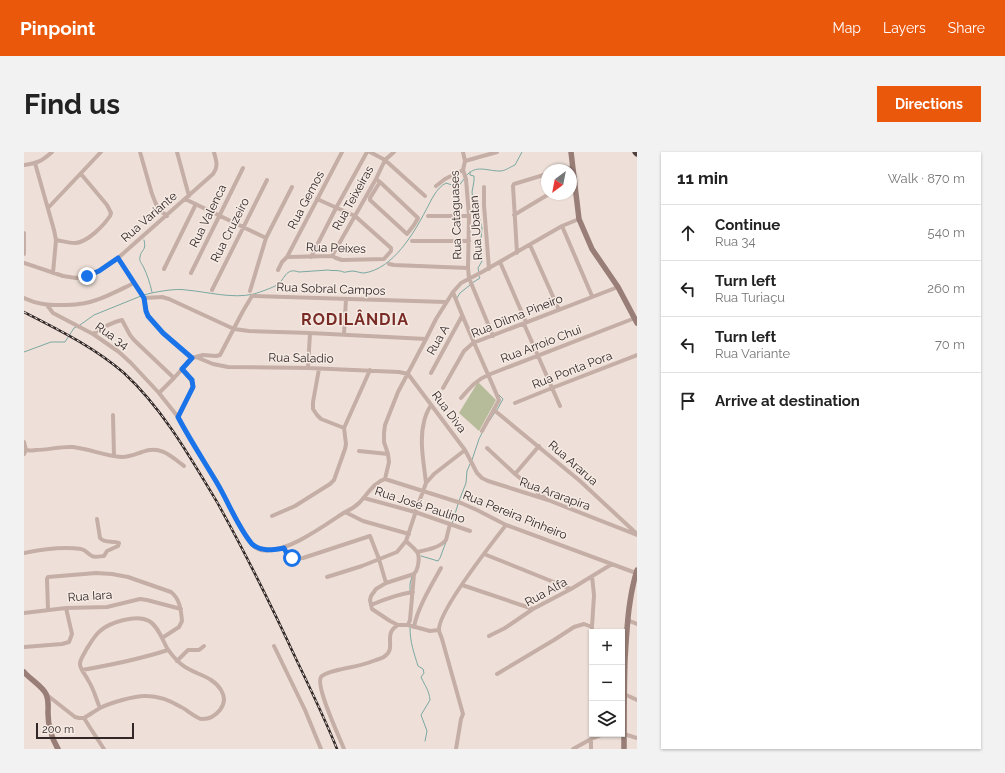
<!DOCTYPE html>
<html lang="en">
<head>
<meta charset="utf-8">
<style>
	body { margin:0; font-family:Raleway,sans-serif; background:#f2f2f2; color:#222 }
	.controls { position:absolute; right:12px; bottom:12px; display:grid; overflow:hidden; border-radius:0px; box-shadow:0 1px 3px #0004 }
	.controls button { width:36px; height:36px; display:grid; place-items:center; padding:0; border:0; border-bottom:1px solid #e0e0e0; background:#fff; color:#222; font:20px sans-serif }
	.compass { position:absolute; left:517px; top:12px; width:36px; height:36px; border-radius:50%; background:#fff; box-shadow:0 1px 3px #0004; rotate:212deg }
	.scale { position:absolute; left:12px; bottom:10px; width:98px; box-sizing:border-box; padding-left:4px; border:2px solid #312726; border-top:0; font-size:11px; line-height:14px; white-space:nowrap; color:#312726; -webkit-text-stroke:3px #f6ebe4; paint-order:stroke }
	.stop { position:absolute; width:12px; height:12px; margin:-9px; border:3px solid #1a73e8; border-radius:50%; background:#fff }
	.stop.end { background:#1a73e8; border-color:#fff; box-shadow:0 1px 4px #0008 }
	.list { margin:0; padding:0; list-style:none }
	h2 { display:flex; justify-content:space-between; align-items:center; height:52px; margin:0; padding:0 16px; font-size:17px }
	h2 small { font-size:13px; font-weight:400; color:#767676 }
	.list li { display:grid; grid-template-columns:26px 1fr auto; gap:12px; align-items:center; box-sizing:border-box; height:56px; padding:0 16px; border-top:1px solid #e0e0e0 }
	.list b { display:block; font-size:15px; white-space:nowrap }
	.list p { margin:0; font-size:13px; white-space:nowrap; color:#767676 }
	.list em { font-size:13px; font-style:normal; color:#767676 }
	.icon { flex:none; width:22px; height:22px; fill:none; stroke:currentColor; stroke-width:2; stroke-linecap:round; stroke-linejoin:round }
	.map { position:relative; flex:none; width:613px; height:597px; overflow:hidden; border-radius:0px }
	header { display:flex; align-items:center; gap:24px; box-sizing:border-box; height:56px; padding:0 20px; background:#ea580c; color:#fff }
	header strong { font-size:19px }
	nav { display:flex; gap:22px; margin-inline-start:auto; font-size:14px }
	.intro { display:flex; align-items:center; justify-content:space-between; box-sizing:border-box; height:96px; padding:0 24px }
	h1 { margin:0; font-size:28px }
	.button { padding:10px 18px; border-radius:0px; background:#ea580c; color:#fff; font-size:14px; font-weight:700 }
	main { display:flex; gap:24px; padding:0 24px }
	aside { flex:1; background:#fff; border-radius:0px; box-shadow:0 1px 3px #0004 }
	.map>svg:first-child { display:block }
</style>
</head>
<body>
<header>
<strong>Pinpoint</strong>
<nav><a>Map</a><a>Layers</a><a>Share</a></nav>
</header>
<div class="intro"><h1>Find us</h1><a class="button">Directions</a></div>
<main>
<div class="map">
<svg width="613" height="597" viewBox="0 0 613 597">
	<rect width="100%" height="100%" fill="#eee0d8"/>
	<path fill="#b6bb9a" d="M454,230L472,248L455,279L435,261Z"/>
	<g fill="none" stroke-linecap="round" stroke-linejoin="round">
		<path stroke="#7aa8a2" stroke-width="1" d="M446,20V23L450,24V29L448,40L449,48L456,68L458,76L456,96L458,109L454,116L455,121
			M442,24C452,12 462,19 476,19C481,19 486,15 491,13L498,0
			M120,88C123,99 117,97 116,105C115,108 117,111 119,114C123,122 126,131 128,140
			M448,131L456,126L455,124
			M120,143C129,140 153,136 162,138C185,140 208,147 230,142C236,140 248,136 253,133C261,128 261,115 275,120L304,118C308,119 312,118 316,119C318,119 320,121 322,120C324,120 326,119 328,119C332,119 336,121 340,121C369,117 390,81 402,58C407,49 412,36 422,31L434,35L440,27
			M433,146L436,141L446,133
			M56,173L70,163L117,144
			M0,200L27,190H41L50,176L52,175
			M473,258L479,247L475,243
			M466,268L471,260
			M448,308L455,287L458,281
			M435,349L442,331L443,319L446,312
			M428,372L434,352
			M397,404L414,409L416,406L422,390
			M386,439V432L388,424
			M386,476C386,490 390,501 394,514L399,517L400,521L397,525C401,534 405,538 406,548L397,563L403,579L401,589"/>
		<path stroke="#c5aea5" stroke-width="4" d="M116,0L128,42L132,52L137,59L143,64
			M153,0L165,44
			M346,0L361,8L401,44
			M439,0L441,9L439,18L442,27L445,64L444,116L445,126L469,184
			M441,9L473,0
			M11,11L30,78L32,88L29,121
			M0,13C14,11 18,9 28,0
			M538,18L549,15
			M352,27L356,30L394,66L390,73L383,82L346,48V46L356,30
			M412,34L421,27L439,18
			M460,35V53L465,117
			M161,47L242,86
			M24,56L77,0
			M490,63L525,42
			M404,64H445
			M538,74L568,144
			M0,81V102
			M32,88C38,89 45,91 51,91C63,91 80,73 86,64L87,61L83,53L57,22
			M388,89H445
			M506,93L535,158
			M493,101L489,34L490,32L523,22
			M308,104L352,27L361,8L370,0
			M263,105L308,104L312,106L318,108L360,107L367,99V96L331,64L293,47
			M287,105L312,56L343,0
			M94,106L120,146L122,159L124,164L139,181L168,206
			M476,110L502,170
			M0,111L39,124L52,126L63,124L75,119L94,106L189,22C195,14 192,9 190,0
			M365,112L370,113L444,116
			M140,117L172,52
			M254,118L258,110L263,105L318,0
			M167,121L219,16
			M188,138L243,28
			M226,139L242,86L268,35
			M429,140C443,177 460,212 475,248L474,250L458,279
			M0,146C13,152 22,153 36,153C42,153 49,153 55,152C74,150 93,139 110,131
			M120,146L138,145L145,147L210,177L225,179L286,181L402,187
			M23,153L29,161L69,182L95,200L107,211L135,241L154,265
			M500,172L536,254
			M69,182C78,176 88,170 98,168L106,183L110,188L150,226
			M320,182L322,147
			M172,205L189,212L204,215L284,216L375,220L384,222
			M284,216L286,181
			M158,217L167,228L169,235L154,265C165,288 180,308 193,330C202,346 209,363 219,378C221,383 223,387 227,391C229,394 233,397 237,398C261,403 301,373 321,360C326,358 331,355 335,351C343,343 350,330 361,327
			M295,217L289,250V257L293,263L297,267L320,276
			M407,221L438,164
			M384,222L441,298L453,321L458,326L464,329L524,348L613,383
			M419,236L440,199L449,191L594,135
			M135,241L150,226L168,206L179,203L192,204L196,203L219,159L228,144L422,150
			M437,246C445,237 452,228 464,223L611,166
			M491,251L528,236L613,203
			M470,258L556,329L613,382
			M89,263L90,304
			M320,276L346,218
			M0,290L2,298L0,302
			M463,296L491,322L522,347
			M0,298C4,298 8,299 12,298C25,298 37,294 49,295C66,297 81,304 98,305C105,305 112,302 118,300C136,293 146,303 160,314
			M335,299L364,302
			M491,322L515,294
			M361,327L365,310L364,302L360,290V281L361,273L374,240L402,187L412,167L429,140L437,131L458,120L538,74L555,67
			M361,327L437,351L453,358L482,373L612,421
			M402,331C400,312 395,289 400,270C401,264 404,258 407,253
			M340,346L391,360L446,379
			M321,360L339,369L385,382
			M248,364L271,354L306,332L310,328L321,297L322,292L320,276
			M382,389C391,398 397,399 394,413C393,417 393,419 390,422L362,431L352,437L347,444L346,448L348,457L366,469L374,473H384L406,479L415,478
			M260,396C264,407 267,407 279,406L346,384L355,407L362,431
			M393,400C403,398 415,396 422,388L426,372
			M0,401C19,397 38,394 57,397C63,398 63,402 68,404C71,406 77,404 80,404L83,399L94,394L95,391C89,388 81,392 76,386L73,367
			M460,402L547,437
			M568,424L570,443L568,475V497
			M303,425L338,414L373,400L382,389L394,353L402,331L410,322L441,298
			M438,433L509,457
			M347,453C361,447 374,442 389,440
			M24,458L23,427L24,425L72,421L88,422L104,425L147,440C156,447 157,458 158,469L155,475L138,486
			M0,461L42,456L83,455L116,447L123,448L157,457
			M603,468L613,472
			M384,473L386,468L390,422
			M390,475C393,457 408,432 417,416
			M465,484L481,476L509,457L547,437L588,412
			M250,494L281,558L297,597
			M0,495L38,492L45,490L48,482L42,456
			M153,509L164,498H175L180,494
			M58,518C87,513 116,507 144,498
			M473,522L530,488L550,475L560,472L568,475
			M600,542L613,548
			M23,543L51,565L55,566H60L65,574L80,597
			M60,566C65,563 71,559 76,556C86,551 112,543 123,544C135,544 147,549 157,555C162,557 173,567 178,567C192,567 206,552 197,538C188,523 170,523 157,512C152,508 147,502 143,496C138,487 134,474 125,469C113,462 86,470 76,479C70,484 66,492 62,498C60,503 56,507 56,512C56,518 62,523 64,528C70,537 72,547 76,556
			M600,582L613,586
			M567,587V597
			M320,597C316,586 291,534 297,525C300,521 318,517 323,516C334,514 342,512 352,508C355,507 359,506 361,504C373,496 358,482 374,473
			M432,597L437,567L439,562L418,487C417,484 415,480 415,478C414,459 468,391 482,373
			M549,597L567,587L580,582"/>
		<path stroke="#987e77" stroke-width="5.5" d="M547,0L555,67L568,97L594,135L613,171
			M0,520C6,527 19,535 22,542C25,548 24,555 24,561C24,575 27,585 34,597
			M600,597C600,567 600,537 601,507C603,477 604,447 613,418"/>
		<path stroke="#51403d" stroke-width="7" d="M612,0L613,1"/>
		<g stroke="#312726" stroke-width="2.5">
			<path id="rail" d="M0,160C35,178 70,195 100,221C139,257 166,305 193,350C222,402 248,455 273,509C287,538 301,567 313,597"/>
		</g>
		<use href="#rail" stroke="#f6ebe4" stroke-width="1" stroke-dasharray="3" stroke-linecap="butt"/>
	</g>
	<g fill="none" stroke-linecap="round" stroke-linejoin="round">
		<path stroke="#1a73e8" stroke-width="5" d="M63,124L75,119L94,106L120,146L122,159L124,164L139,181L168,206L158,217L168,228L169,235L154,265C166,288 180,309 193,331C205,351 213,374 228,392C238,400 248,398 260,396L264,404L268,406"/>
	</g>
	<g text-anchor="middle" stroke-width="3" stroke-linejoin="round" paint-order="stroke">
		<g font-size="12" fill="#312726" stroke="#f6ebe4">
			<text transform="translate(329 46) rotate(-61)" y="4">Rua Teixeiras</text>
			<text transform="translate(282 48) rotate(-62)" y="4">Rua Gemos</text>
			<text transform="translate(432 63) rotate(-92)" y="4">Rua Cataguases</text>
			<text transform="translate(184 64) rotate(-64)" y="4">Rua Valenca</text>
			<text transform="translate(125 65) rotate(-41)" y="4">Rua Variante</text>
			<text transform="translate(452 76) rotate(-94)" y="4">Rua Ubatan</text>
			<text transform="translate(206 78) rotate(-63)" y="4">Rua Cruzeiro</text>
			<text transform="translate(312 96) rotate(2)" y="4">Rua Peixes</text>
			<text transform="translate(307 137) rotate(2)" y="4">Rua Sobral Campos</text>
			<text transform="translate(493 164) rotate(-22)" y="4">Rua Dilma Pineiro</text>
			<text transform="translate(88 184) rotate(35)" y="4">Rua 34</text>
			<text transform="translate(414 188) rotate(-60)" y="4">Rua A</text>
			<text transform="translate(517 192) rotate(-21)" y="4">Rua Arroio Chui</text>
			<text transform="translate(277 206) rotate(1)" y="4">Rua Saladio</text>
			<text transform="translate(548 218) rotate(-21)" y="4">Rua Ponta Pora</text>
			<text transform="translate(425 260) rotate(53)" y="4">Rua Diva</text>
			<text transform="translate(549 311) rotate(41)" y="4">Rua Ararua</text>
			<text transform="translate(531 342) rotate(20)" y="4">Rua Ararapira</text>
			<text transform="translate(396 353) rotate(18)" y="4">Rua José Paulino</text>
			<text transform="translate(491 363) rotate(22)" y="4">Rua Pereira Pinheiro</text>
			<text transform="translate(522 440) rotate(-29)" y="4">Rua Alfa</text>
			<text transform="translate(66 444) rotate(-4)" y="4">Rua Iara</text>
		</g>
		<g font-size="16" font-weight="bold" letter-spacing="1" fill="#792c26" stroke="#f6ebe4">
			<text x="331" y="173">RODILÂNDIA</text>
		</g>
	</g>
</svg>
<div class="controls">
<button>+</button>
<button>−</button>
<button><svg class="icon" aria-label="layers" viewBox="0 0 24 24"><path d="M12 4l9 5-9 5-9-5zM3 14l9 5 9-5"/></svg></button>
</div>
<svg class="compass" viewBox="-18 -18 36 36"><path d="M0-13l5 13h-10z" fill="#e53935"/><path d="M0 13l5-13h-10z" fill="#767676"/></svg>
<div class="scale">200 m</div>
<div class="stop" style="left:268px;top:406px"></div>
<div class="stop end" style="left:63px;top:124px"></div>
</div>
<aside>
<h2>11 min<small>Walk · 870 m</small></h2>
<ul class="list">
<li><svg class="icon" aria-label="ahead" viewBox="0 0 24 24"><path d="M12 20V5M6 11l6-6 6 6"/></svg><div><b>Continue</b><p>Rua 34</p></div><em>540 m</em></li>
<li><svg class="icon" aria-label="left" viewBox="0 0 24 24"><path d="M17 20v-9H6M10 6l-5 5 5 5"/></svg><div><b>Turn left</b><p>Rua Turiaçu</p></div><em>260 m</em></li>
<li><svg class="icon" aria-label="left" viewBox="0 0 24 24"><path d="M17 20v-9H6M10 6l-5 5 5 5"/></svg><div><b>Turn left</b><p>Rua Variante</p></div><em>70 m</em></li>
<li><svg class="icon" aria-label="arrive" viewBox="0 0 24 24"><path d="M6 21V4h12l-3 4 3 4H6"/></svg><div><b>Arrive at destination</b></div></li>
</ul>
</aside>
</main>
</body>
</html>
